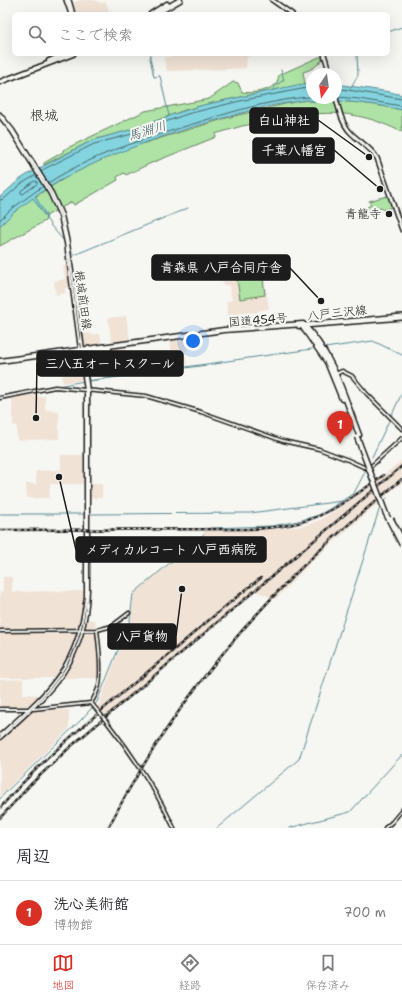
<!DOCTYPE html>
<html lang="ja">
<head>
<meta charset="utf-8">
<style>
	body { margin:0; font-family:"Shantell Sans","Klee One",sans-serif; background:#f7f7f7; color:#2b2b33 }
	.compass { position:absolute; left:306px; top:68px; width:36px; height:36px; border-radius:50%; background:#fff; box-shadow:0 4px 16px #0002; rotate:193deg }
	.you { position:absolute; left:193px; top:341px; width:14px; height:14px; margin:-10px; border:3px solid #fff; border-radius:50%; background:#1a73e8; box-shadow:0 0 0 6px #1a73e833 }
	.badge { display:grid; place-items:center; width:26px; height:26px; border-radius:50%; background:#d93025; color:#fff; font-size:13px; font-weight:700 }
	.pin { position:absolute; translate:-50% -33px; filter:drop-shadow(0 1px 2px #0008) }
	.pin::after { content:''; position:absolute; top:21px; width:14px; height:12px; background:inherit; clip-path:polygon(0 0,100% 0,50% 100%) }
	.list { margin:0; padding:0; list-style:none }
	h2 { display:flex; justify-content:space-between; align-items:center; height:52px; margin:0; padding:0 16px; font-size:17px }
	h2 small { font-size:13px; font-weight:400; color:#7c7c81 }
	.list li { display:grid; grid-template-columns:26px 1fr auto; gap:12px; align-items:center; box-sizing:border-box; height:64px; padding:0 16px; border-top:1px solid #e1e1e2 }
	.list b { display:block; font-size:15px; white-space:nowrap }
	.list p { margin:0; font-size:13px; white-space:nowrap; color:#7c7c81 }
	.list em { font-size:13px; font-style:normal; color:#7c7c81 }
	.icon { flex:none; width:22px; height:22px; fill:none; stroke:currentColor; stroke-width:2; stroke-linecap:round; stroke-linejoin:round }
	.map { position:relative; flex:none; width:402px; height:828px; overflow:hidden }
	.search { position:absolute; background:#fff; box-shadow:0 4px 16px #0002; left:12px; right:12px; top:12px; height:44px; display:flex; align-items:center; gap:10px; box-sizing:border-box; padding:0 14px; border-radius:6px; color:#7c7c81; font-size:15px }
	.sheet { height:116px; background:#fff }
	nav { display:flex; justify-content:space-around; align-items:center; box-sizing:border-box; height:56px; border-top:1px solid #e1e1e2; background:#fff; font-size:11px; color:#7c7c81 }
	nav a { display:grid; justify-items:center; gap:2px }
	nav .on { color:#d93025 }
	.map>svg:first-child { display:block }
</style>
</head>
<body>
<div class="map">
<svg width="402" height="828" viewBox="0 0 402 828">
	<rect width="100%" height="100%" fill="#f6f6f2"/>
	<filter id="ink" filterUnits="userSpaceOnUse"><feTurbulence type="fractalNoise" baseFrequency=".025" numOctaves="2"/><feDisplacementMap in="SourceGraphic" scale="8" xChannelSelector="R" yChannelSelector="G"/><feConvolveMatrix kernelMatrix="1 2 1 2 8 2 1 2 1" color-interpolation-filters="sRGB"/></filter>
	<g filter="url(#ink)">
		<path fill="#f0e2d5" d="M81,0H93L102,3L106,2L109,11H112L113,14H75L72,3Z
			M202,54H252L247,57L246,68L228,69L167,71L164,59V57L201,55Z
			M63,266H67L70,288H65V293L56,295L54,281L65,279Z
			M256,268L264,279L269,309L257,311L259,326H257L255,312L228,315L226,302L232,300L229,285H224L223,281H218V280L223,279L222,273Z
			M126,316L130,341L112,344L108,318Z
			M91,333V335L100,334L102,345L87,347L85,345L83,334Z
			M186,339L188,351H185L187,365L177,367L175,352L172,353L170,341Z
			M126,348L130,374L112,376L108,351Z
			M77,356L79,357L82,380L63,383L61,369L48,371L46,359Z
			M35,393L36,397L45,396V410L59,411V439L17,440V426L13,425L12,398Z
			M61,455H83V484H50L49,498H27L26,484H36V471L61,470Z
			M402,460V482L310,563L276,599L255,591L106,717L98,707L131,617L134,594L204,534V527L282,528L297,527L310,524L322,519L372,485Z
			M91,484H102V498H91Z
			M3,577H12V592L84,591V601L81,619L95,620L99,657L97,678H0V592L3,591Z
			M23,679V694L41,695L27,707L0,708V680Z
			M34,710H69V729L0,796V741Z"/>
		<path fill="#aee3a5" stroke="#658060" d="M319,57H322V60C317,66 311,70 303,72L305,84L217,102L185,110L131,130L93,140L44,165V163L63,152V150L145,111L209,99L233,82L238,83L242,92C251,94 269,91 276,84C278,81 278,78 279,75Z
			M307,100C314,103 326,100 334,101C357,102 380,105 402,110V132C389,126 376,120 362,117C326,108 288,117 253,126V124L242,126L215,134L216,137L149,164L126,175L124,173L117,177L118,180L74,205L72,202L46,216L35,197C64,177 96,161 128,148L230,117L289,103H292L294,102Z
			M388,196L392,207L383,210L382,208L379,209L377,207L375,208L376,211L374,212L372,210L369,211L367,207L371,205L369,201L379,198Z
			M33,197L46,218L45,221L0,246V226L13,213Z
			M255,269L263,279L265,295L240,299L236,272Z"/>
		<path fill="#84d4df" stroke="#5a8a91" d="M311,83H312V98H336V84L390,92L402,95V110C380,105 357,102 334,101C326,100 314,103 307,100C296,102 259,106 251,112L249,111C175,131 99,154 35,196L47,217L46,218L33,198L13,213L0,226V197L19,180L30,173L93,140L130,130L166,118L171,115L203,105L297,85Z"/>
		<g fill="none" stroke-linecap="round" stroke-linejoin="round">
			<path stroke="#46666a" stroke-width="1" d="M336,88L402,99
				M338,97L359,99L402,106
				M41,172L46,168L94,144L132,134L187,114L244,100L312,87
				M35,181L37,182V184L23,194L21,193V191Z
				M48,183C97,151 156,136 212,118C238,110 264,103 291,99C299,98 305,97 312,97
				M0,200L4,199L21,184L36,175
				M0,220L10,210L43,186"/>
			<path stroke="#5a8a91" stroke-width="1" d="M388,32L402,27
				M151,54L150,58L154,77L160,76L169,116
				M351,87L358,75L357,55
				M273,90L276,85L284,80L281,70
				M46,218L51,226L65,242
				M69,247L74,255L188,208
				M72,280L80,334
				M325,348L373,341L402,355
				M87,367L89,380
				M87,381L312,349
				M89,381L222,363
				M48,388L84,381
				M90,392L130,395
				M130,393L155,397L198,410
				M141,396L149,398
				M0,399L54,389L83,391
				M185,408L241,427
				M235,423L274,437
				M266,436L285,443L315,449L343,459
				M296,443L306,445
				M372,457L402,393
				M345,458L352,461
				M350,462L357,466L366,469
				M383,502L387,498
				M0,514H83
				M91,514L250,513L343,501
				M210,528L272,526L298,521L319,515L331,508L354,493L366,470
				M0,799L5,793L81,720L97,702L130,620L133,594L204,534
				M217,828L299,759L381,504
				M289,828L350,812L402,755
				M388,828L402,813"/>
			<g stroke="#1c1c1c" stroke-width="5">
				<path id="minor" d="M0,114L13,130L52,193L62,215L68,243L83,349
					M0,117L12,132L50,194L60,216L66,243L80,349
					M336,374L342,371L352,376L367,394L402,429
					M0,398L55,387L146,396L201,412L283,441L319,449L348,460L368,469L402,438
					M0,631L97,630L112,626L129,613
					M91,703C94,698 98,691 99,685C102,669 99,647 97,630
					M0,709H29
					M33,709L91,703
					M107,722C133,755 156,790 174,828
					M0,735C50,690 78,667 86,596V391L81,354
					M0,738C51,692 86,664 88,590V391L83,354
					M385,828L392,822L402,810"/>
			</g>
			<g stroke="#1c1c1c" stroke-width="6">
				<path id="major" d="M66,0L71,14
					M69,0L73,14
					M272,0L292,14
					M324,54L330,74
					M336,98C339,110 342,124 351,133C360,142 370,147 377,158L402,230
					M303,325L402,316
					M304,326L402,318"/>
			</g>
			<g stroke="#1c1c1c" stroke-width="7">
				<path id="highway" d="M151,14L167,4
					M156,14L180,0
					M49,61L65,54
					M0,82L73,54
					M299,326H302L327,362L342,399
					M67,355L109,349
					M0,361L224,330L303,324C333,354 344,396 359,435"/>
			</g>
			<use href="#minor" stroke="#f6f6f2" stroke-width="2"/>
			<use href="#major" stroke="#f6f6f2" stroke-width="3"/>
			<use href="#highway" stroke="#f6f6f2" stroke-width="4"/>
			<g stroke="#1c1c1c" stroke-width="2.5">
				<path id="rail" d="M0,530L248,529C275,528 303,525 327,512C347,502 365,488 384,475
					M0,808C46,754 102,710 156,665C191,636 225,605 261,578
					M0,818L31,784L69,748L402,466
					M108,828C156,735 220,649 294,575C328,541 365,510 402,479"/>
			</g>
			<use href="#rail" stroke="#f6f6f2" stroke-width="1" stroke-dasharray="3" stroke-linecap="butt"/>
			<g stroke="#1c1c1c" stroke-width="5" stroke-linecap="butt">
				<path id="minor-bridge" d="M92,704L107,722"/>
			</g>
			<g stroke="#1c1c1c" stroke-width="7" stroke-linecap="butt">
				<path id="highway-bridge" d="M357,437L386,514L402,545
					M391,519L402,539"/>
			</g>
			<use href="#minor-bridge" stroke="#f6f6f2" stroke-width="2"/>
			<use href="#highway-bridge" stroke="#f6f6f2" stroke-width="4"/>
		</g>
	</g>
	<circle fill="#1c1c1c" stroke="#f6f6f2" stroke-width="1.5" cx="389" cy="214" r="4"/>
	<g text-anchor="middle" stroke-width="4" stroke-linejoin="round" paint-order="stroke">
		<g font-size="12" fill="#1c1c1c" stroke="#f6f6f2" text-anchor="end">
			<text x="381" y="218">青龍寺</text>
		</g>
		<g font-size="12" fill="#1c1c1c" stroke="#f6f6f2">
			<text transform="translate(83 300) rotate(82)" y="4">根城前田線</text>
			<text transform="translate(337 313) rotate(-6)" y="4">八戸三沢線</text>
			<text transform="translate(258 320) rotate(-5)" y="4">国道454号</text>
		</g>
		<g font-size="13" font-style="italic" fill="#405c60" stroke="#f6f6f2">
			<text transform="translate(147 130) rotate(-17)" y="5">馬淵川</text>
		</g>
		<g font-size="14" fill="#1c1c1c" stroke="#f6f6f2">
			<text x="44" y="120">根城</text>
		</g>
	</g>
	<path fill="none" stroke="#1c1c1c" stroke-width="1.5" d="M369 157L318 120M380 189L334 150M321 301L290 268M36 418L37 363M59 477L76 550M182 589L176 636"/>
	<g fill="#1c1c1c" stroke="#f6f6f2" stroke-width="1.5">
		<circle cx="369" cy="157" r="4"/>
		<circle cx="380" cy="189" r="4"/>
		<circle cx="321" cy="301" r="4"/>
		<circle cx="36" cy="418" r="4"/>
		<circle cx="59" cy="477" r="4"/>
		<circle cx="182" cy="589" r="4"/>
	</g>
	<g fill="#1c1c1c" stroke="#1c1c1c" stroke-width="1.5">
		<rect x="250" y="108" width="68" height="25" rx="4"/>
		<rect x="253" y="138" width="81" height="25" rx="4"/>
		<rect x="152" y="255" width="138" height="25" rx="4"/>
		<rect x="37" y="351" width="146" height="25" rx="4"/>
		<rect x="76" y="537" width="190" height="25" rx="4"/>
		<rect x="108" y="624" width="68" height="25" rx="4"/>
	</g>
	<g font-size="13" text-anchor="middle" font-weight="bold" fill="#fff">
		<text x="284" y="125">白山神社</text>
		<text x="294" y="155">千葉八幡宮</text>
		<text x="221" y="272">青森県 八戸合同庁舎</text>
		<text x="110" y="368">三八五オートスクール</text>
		<text x="171" y="554">メディカルコート 八戸西病院</text>
		<text x="142" y="641">八戸貨物</text>
	</g>
</svg>
<svg class="compass" viewBox="-18 -18 36 36"><path d="M0-13l5 13h-10z" fill="#e53935"/><path d="M0 13l5-13h-10z" fill="#7c7c81"/></svg>
<div class="you"></div>
<div class="pin badge" style="left:340px;top:444px">1</div>
<div class="search"><svg class="icon" aria-label="search" viewBox="0 0 24 24"><circle cx="10" cy="10" r="6"/><path d="M15 15l6 6"/></svg>ここで検索</div>
</div>
<section class="sheet">
<h2>周辺<small></small></h2>
<ul class="list">
<li><span class="badge">1</span><div><b>洗心美術館</b><p>博物館</p></div><em>700 m</em></li>
</ul>
</section>
<nav>
<a class="on"><svg class="icon" aria-label="map" viewBox="0 0 24 24"><path d="M3 6l6-2 6 2 6-2v14l-6 2-6-2-6 2zM9 4v14M15 6v14"/></svg>地図</a>
<a><svg class="icon" aria-label="directions" viewBox="0 0 24 24"><path d="M12 3l9 9-9 9-9-9zM9 14v-3h6M13 9l2 2-2 2"/></svg>経路</a>
<a><svg class="icon" aria-label="saved" viewBox="0 0 24 24"><path d="M7 4h10v16l-5-4-5 4z"/></svg>保存済み</a>
</nav>
</body>
</html>
